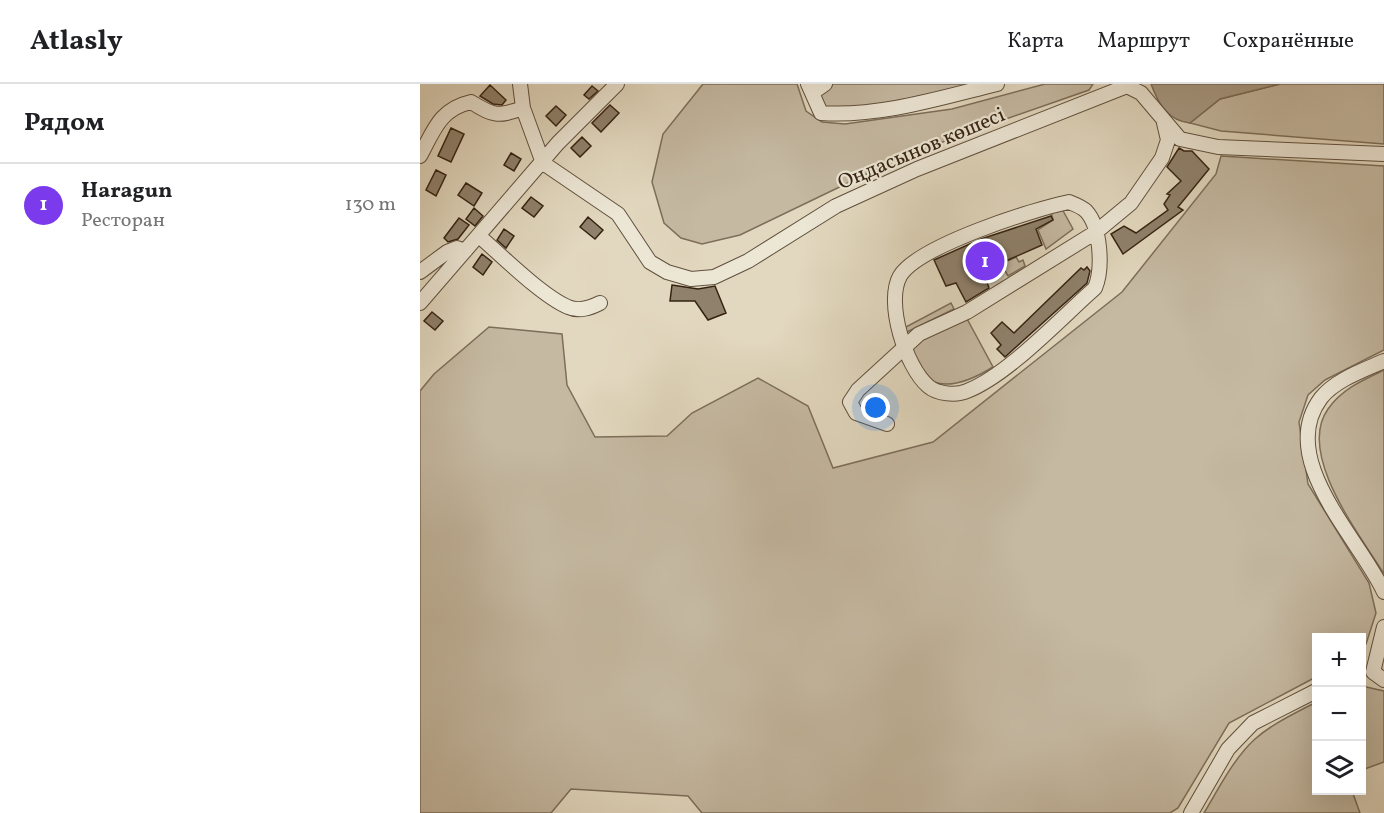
<!DOCTYPE html>
<html lang="ru">
<head>
<meta charset="utf-8">
<style>
	body { margin:0; font-family:Vollkorn,serif; background:#f2f2f2; color:#202124 }
	.controls { position:absolute; right:18px; bottom:18px; display:grid; overflow:hidden; border-radius:0px; box-shadow:0 6px 24px #0002 }
	.controls button { width:54px; height:54px; display:grid; place-items:center; padding:0; border:0; border-bottom:2px solid #e0e0e0; background:#fff; color:#202124; font:30px sans-serif }
	.you { position:absolute; left:456px; top:324px; width:21px; height:21px; margin:-15px; border:4px solid #fff; border-radius:50%; background:#1a73e8; box-shadow:0 0 0 9px #1a73e833 }
	.badge { display:grid; place-items:center; width:39px; height:39px; border-radius:50%; background:#7c3aed; color:#fff; font-size:20px; font-weight:700 }
	.pin { position:absolute; translate:-50% -50%; border:3px solid #fff; box-shadow:0 2px 6px #0006 }
	.list { margin:0; padding:0; list-style:none }
	h2 { display:flex; justify-content:space-between; align-items:center; height:78px; margin:0; padding:0 24px; font-size:26px }
	h2 small { font-size:20px; font-weight:400; color:#757577 }
	.list li { display:grid; grid-template-columns:39px 1fr auto; gap:18px; align-items:center; box-sizing:border-box; height:84px; padding:0 24px; border-top:2px solid #e0e0e0 }
	.list b { display:block; font-size:22px; white-space:nowrap }
	.list p { margin:0; font-size:20px; white-space:nowrap; color:#757577 }
	.list em { font-size:20px; font-style:normal; color:#757577 }
	.icon { flex:none; width:33px; height:33px; fill:none; stroke:currentColor; stroke-width:2; stroke-linecap:round; stroke-linejoin:round }
	.map { position:relative; flex:none; width:964px; height:729px; overflow:hidden }
	header { display:flex; align-items:center; gap:36px; box-sizing:border-box; height:84px; padding:0 30px; background:#fff; border-bottom:2px solid #e0e0e0 }
	header strong { font-size:28px }
	nav { display:flex; gap:33px; margin-inline-start:auto; font-size:21px }
	main { display:flex }
	aside { flex:1; background:#fff }
	.map>svg:first-child { display:block }
</style>
</head>
<body>
<header>
<strong>Atlasly</strong>
<nav><a>Карта</a><a>Маршрут</a><a>Сохранённые</a></nav>
</header>
<main>
<aside>
<h2>Рядом<small></small></h2>
<ul class="list">
<li><span class="badge">1</span><div><b>Haragun</b><p>Ресторан</p></div><em>130 m</em></li>
</ul>
</aside>
<div class="map">
<svg width="964" height="729" viewBox="0 0 964 729">
	<rect width="100%" height="100%" fill="#e2d8bf"/>
	<filter id="stains"><feTurbulence type="fractalNoise" baseFrequency=".00333" numOctaves="4"/><feColorMatrix values="0 0 0 0 .2 0 0 0 0 .09 0 0 0 0 .02 0 0 0 .5 -.17"/></filter>
	<radialGradient id="worn" r=".72"><stop offset=".6" stop-color="#630" stop-opacity="0"/><stop offset="1" stop-color="#630" stop-opacity=".3"/></radialGradient>
	<path fill="#c5b9a2" stroke="#7d6e5a" stroke-width="1.5" d="M283,0H377L386,27L402,38L425,40L532,25L625,0H673L669,6L540,51L461,83L320,151L282,160L261,154L244,139L232,98L243,50Z
		M393,0H556L434,26L404,24Z
		M860,0H964V60L801,47L770,39L800,15Z
		M801,72L964,82V266L905,296L888,311L879,338L888,400L949,499L956,529L946,560L942,564V554H896V593L809,639L758,724L750,729H282L268,712L151,705L131,729H0V307L14,290L69,243L142,250L147,301L175,353L247,352L272,329L338,294L388,322L413,384L513,358L702,208L796,90Z
		M641,123L653,145L626,165L618,146L633,136L631,128Z
		M596,173L599,178L603,176L605,182L588,192L581,180Z
		M531,219L534,225L487,248L484,244Z
		M545,231L573,283C552,296 519,312 500,287C495,280 493,269 489,260Z
		M964,286V490C940,451 876,370 908,325C922,305 943,296 964,286Z
		M942,602L964,607V678L942,686Z
		M896,618V706L932,707L940,729H784C799,704 814,674 835,655C853,639 876,629 896,618Z"/>
	<path fill="#a79a84" stroke="#796a56" stroke-width="1.5" d="M731,0H860L800,15L770,39C748,37 738,19 731,0Z"/>
	<path fill="#8f816c" stroke="#352312" stroke-width="1.5" d="M70,1L86,16L82,21L73,20L60,12Z
		M172,2L178,7L169,15L164,11Z
		M190,21L199,29L181,48L172,39Z
		M136,22L146,31L136,42L126,32Z
		M31,44L44,50L31,78L18,72Z
		M162,53L171,62L160,73L151,64Z
		M759,64L764,67H772L789,85L758,123L763,126L703,170L691,150L704,142L716,149L748,126L744,120L750,111L747,110L761,97L747,83Z
		M91,69L101,75L94,87L84,81Z
		M16,86L26,91L16,112L6,106Z
		M46,99L62,109L54,122L38,111Z
		M111,113L123,122L114,133L102,124Z
		M54,124L63,132L55,142L46,135Z
		M631,132L633,136L616,145L622,161L563,187L569,204L546,218L536,199L526,202L514,176L561,155Z
		M168,133L183,146L175,155L160,143Z
		M39,134L49,141L38,155L28,158L24,154Z
		M84,145L94,152L86,164L77,156Z
		M62,170L72,178L63,191L53,183Z
		M667,183L670,187L667,199L585,273L577,265L581,261L571,249L582,238L594,249L661,184L664,186Z
		M252,201L278,205L295,202L306,229L288,236L275,217H250Z
		M12,228L23,237L15,246L4,237Z"/>
	<g fill="none" stroke-linecap="round" stroke-linejoin="round">
		<g stroke="#60503d" stroke-width="16">
			<path id="minor" d="M100,0L103,24L123,79
				M388,0L401,29C460,33 520,14 577,0
				M392,9L405,0
				M0,72C14,46 20,25 51,18C74,32 77,33 103,24
				M123,79L198,130L230,178L247,188L271,195L294,193L328,177L416,122L497,85L707,2L721,9L760,55L798,63L964,70
				M649,118C654,120 662,123 666,127C681,143 683,185 675,204C641,234 588,291 547,307C536,312 517,310 508,302C486,283 465,219 480,192C498,162 614,125 649,118Z
				M59,152C81,171 122,212 148,223C159,228 170,224 180,219
				M0,188L27,168L37,164L45,167
				M0,219L138,59L197,0
				M964,277C944,286 915,296 901,314C855,375 940,455 964,508
				M467,340L436,329L430,318L438,306L499,250L547,228L676,148L711,119L742,74L748,56L744,39
				M964,543L953,588L964,596
				M771,729L808,665L833,639L896,607"/>
		</g>
		<use href="#minor" stroke="#ece6d5" stroke-width="14"/>
	</g>
	<g text-anchor="middle" stroke-width="4.5" stroke-linejoin="round" paint-order="stroke">
		<g font-size="21" fill="#352312" stroke="#ece6d5">
			<text transform="translate(501 64) rotate(-23)" y="7">Оңдасынов көшесі</text>
		</g>
	</g>
	<rect width="100%" height="100%" filter="url(#stains)"/>
	<rect width="100%" height="100%" fill="url(#worn)"/>
</svg>
<div class="controls">
<button>+</button>
<button>−</button>
<button><svg class="icon" aria-label="layers" viewBox="0 0 24 24"><path d="M12 4l9 5-9 5-9-5zM3 14l9 5 9-5"/></svg></button>
</div>
<div class="you"></div>
<div class="pin badge" style="left:565px;top:177px">1</div>
</div>
</main>
</body>
</html>
